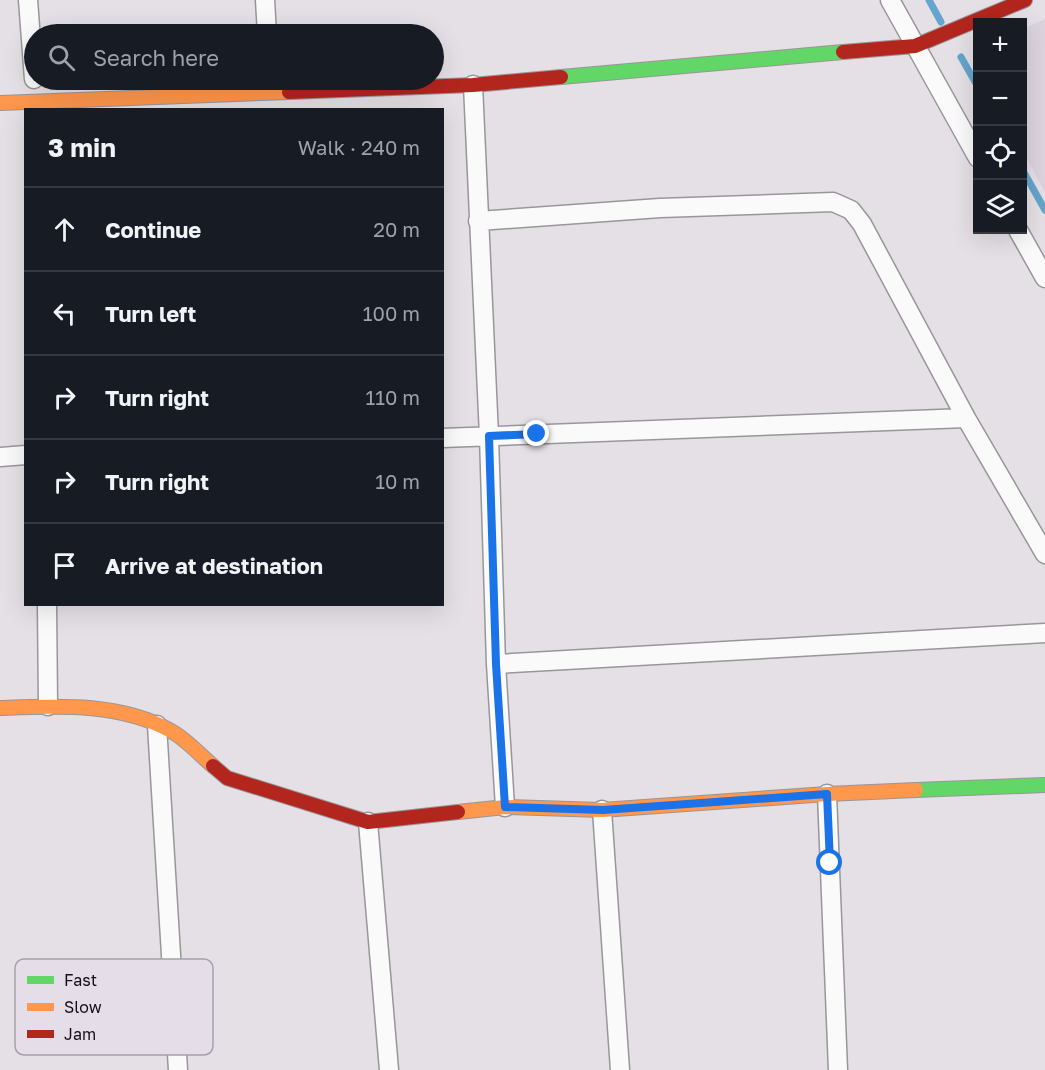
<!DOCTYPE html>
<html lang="en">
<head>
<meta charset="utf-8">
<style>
	body { margin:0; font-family:"Golos Text",sans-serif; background:#20242c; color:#f1f3f6 }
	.controls { position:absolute; right:18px; top:18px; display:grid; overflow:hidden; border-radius:0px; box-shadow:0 6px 24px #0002 }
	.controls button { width:54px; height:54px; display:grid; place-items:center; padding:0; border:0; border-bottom:2px solid #363941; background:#171b24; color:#f1f3f6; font:30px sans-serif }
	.stop { position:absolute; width:18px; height:18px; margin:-14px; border:4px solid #1a73e8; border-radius:50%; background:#fff }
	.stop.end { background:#1a73e8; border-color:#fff; box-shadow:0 2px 6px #0008 }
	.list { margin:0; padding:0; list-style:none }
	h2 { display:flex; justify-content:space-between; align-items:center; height:78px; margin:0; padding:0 24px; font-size:26px }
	h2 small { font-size:20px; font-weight:400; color:#9ea1a6 }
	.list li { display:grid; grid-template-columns:39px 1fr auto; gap:18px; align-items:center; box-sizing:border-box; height:84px; padding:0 24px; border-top:2px solid #363941 }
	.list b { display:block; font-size:22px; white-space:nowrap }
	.list em { font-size:20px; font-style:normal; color:#9ea1a6 }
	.icon { flex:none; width:33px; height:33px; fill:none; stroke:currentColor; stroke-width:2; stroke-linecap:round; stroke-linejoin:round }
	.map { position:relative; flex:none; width:1045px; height:1070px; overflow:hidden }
	.search { position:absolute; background:#171b24; box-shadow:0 6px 24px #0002; left:24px; top:24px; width:420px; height:66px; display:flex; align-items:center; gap:15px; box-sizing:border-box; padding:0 21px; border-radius:33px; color:#9ea1a6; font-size:22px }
	.panel { position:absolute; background:#171b24; box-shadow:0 6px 24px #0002; left:24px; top:108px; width:420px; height:498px; border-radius:0px }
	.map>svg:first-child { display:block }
</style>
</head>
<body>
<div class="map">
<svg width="1045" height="1070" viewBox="0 0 1045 1070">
	<rect width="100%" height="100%" fill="#e4e0e5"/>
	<path fill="#dcd3df" d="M1045,19V193L1022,149L1023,29Z"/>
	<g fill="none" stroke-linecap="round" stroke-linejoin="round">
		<path stroke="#65a4cc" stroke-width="7" d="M929,0L941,22
			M961,57L978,87
			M1022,169L1045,210"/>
		<g stroke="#99969a" stroke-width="21">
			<path id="street" d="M28,0L34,79
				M265,0L267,34
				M890,0L978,158
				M473,85L489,436L496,664L505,807
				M478,221L660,208L833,202L851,210L862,224L966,418L1045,554
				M1018,230L1045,278
				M442,438L966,418
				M0,457L26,455
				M47,604L48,706
				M496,664L1045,633
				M157,725L178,1070
				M827,794L838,1070
				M602,810L620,1070
				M368,822L389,1070"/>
		</g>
		<g stroke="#99969a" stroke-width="16">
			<path id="fast" d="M561,77L843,52
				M916,790L1045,785"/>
		</g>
		<g stroke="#99969a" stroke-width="16">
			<path id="slow" d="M0,103L289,92
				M0,708C56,706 120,702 171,731C186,739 200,755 213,766
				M458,812L505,807L602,810L827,794L916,790"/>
		</g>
		<g stroke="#99969a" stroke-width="16">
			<path id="jam" d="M843,52L915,46L1025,0
				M289,92L473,85L561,77
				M213,766L227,778L368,822L458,812"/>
		</g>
		<use href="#street" stroke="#fbfafb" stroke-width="18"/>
		<use href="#fast" stroke="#63d668" stroke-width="14"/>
		<use href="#slow" stroke="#ff974d" stroke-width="14"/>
		<use href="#jam" stroke="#b3261e" stroke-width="14"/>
	</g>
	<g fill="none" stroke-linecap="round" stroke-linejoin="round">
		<path stroke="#1a73e8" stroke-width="8" d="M537,434L489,436L496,664L505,807L603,810L827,794L830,863"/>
	</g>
	<rect x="15" y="959" width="198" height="96" rx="9" fill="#e5dde8" stroke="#a6a0a9" stroke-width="1.5"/>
	<rect x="27" y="976" width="27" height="8" fill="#63d668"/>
	<rect x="27" y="1003" width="27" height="8" fill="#ff974d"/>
	<rect x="27" y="1030" width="27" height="8" fill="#b3261e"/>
	<g font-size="16" fill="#141115">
		<text x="64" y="986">Fast</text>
		<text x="64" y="1013">Slow</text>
		<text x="64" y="1040">Jam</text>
	</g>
</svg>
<div class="controls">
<button>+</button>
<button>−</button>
<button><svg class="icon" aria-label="locate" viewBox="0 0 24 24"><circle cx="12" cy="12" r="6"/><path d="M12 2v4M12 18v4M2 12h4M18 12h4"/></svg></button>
<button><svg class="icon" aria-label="layers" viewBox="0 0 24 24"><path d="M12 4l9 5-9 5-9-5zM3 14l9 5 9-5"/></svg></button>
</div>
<div class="stop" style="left:830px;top:863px"></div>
<div class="stop end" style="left:537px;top:434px"></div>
<div class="search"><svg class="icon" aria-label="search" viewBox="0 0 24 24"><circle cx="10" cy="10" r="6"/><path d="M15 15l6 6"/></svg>Search here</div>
<section class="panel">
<h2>3 min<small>Walk · 240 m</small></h2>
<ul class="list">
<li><svg class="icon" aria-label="ahead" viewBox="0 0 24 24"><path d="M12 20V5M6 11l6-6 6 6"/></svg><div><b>Continue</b></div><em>20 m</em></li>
<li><svg class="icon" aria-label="left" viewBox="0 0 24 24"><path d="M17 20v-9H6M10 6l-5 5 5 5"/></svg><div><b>Turn left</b></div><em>100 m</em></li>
<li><svg class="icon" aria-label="right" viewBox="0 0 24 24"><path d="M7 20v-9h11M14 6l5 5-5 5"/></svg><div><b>Turn right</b></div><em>110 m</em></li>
<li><svg class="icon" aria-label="right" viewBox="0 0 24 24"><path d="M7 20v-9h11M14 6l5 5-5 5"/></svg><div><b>Turn right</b></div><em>10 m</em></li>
<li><svg class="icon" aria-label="arrive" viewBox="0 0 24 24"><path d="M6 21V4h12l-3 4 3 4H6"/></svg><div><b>Arrive at destination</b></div></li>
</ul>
</section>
</div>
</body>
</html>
